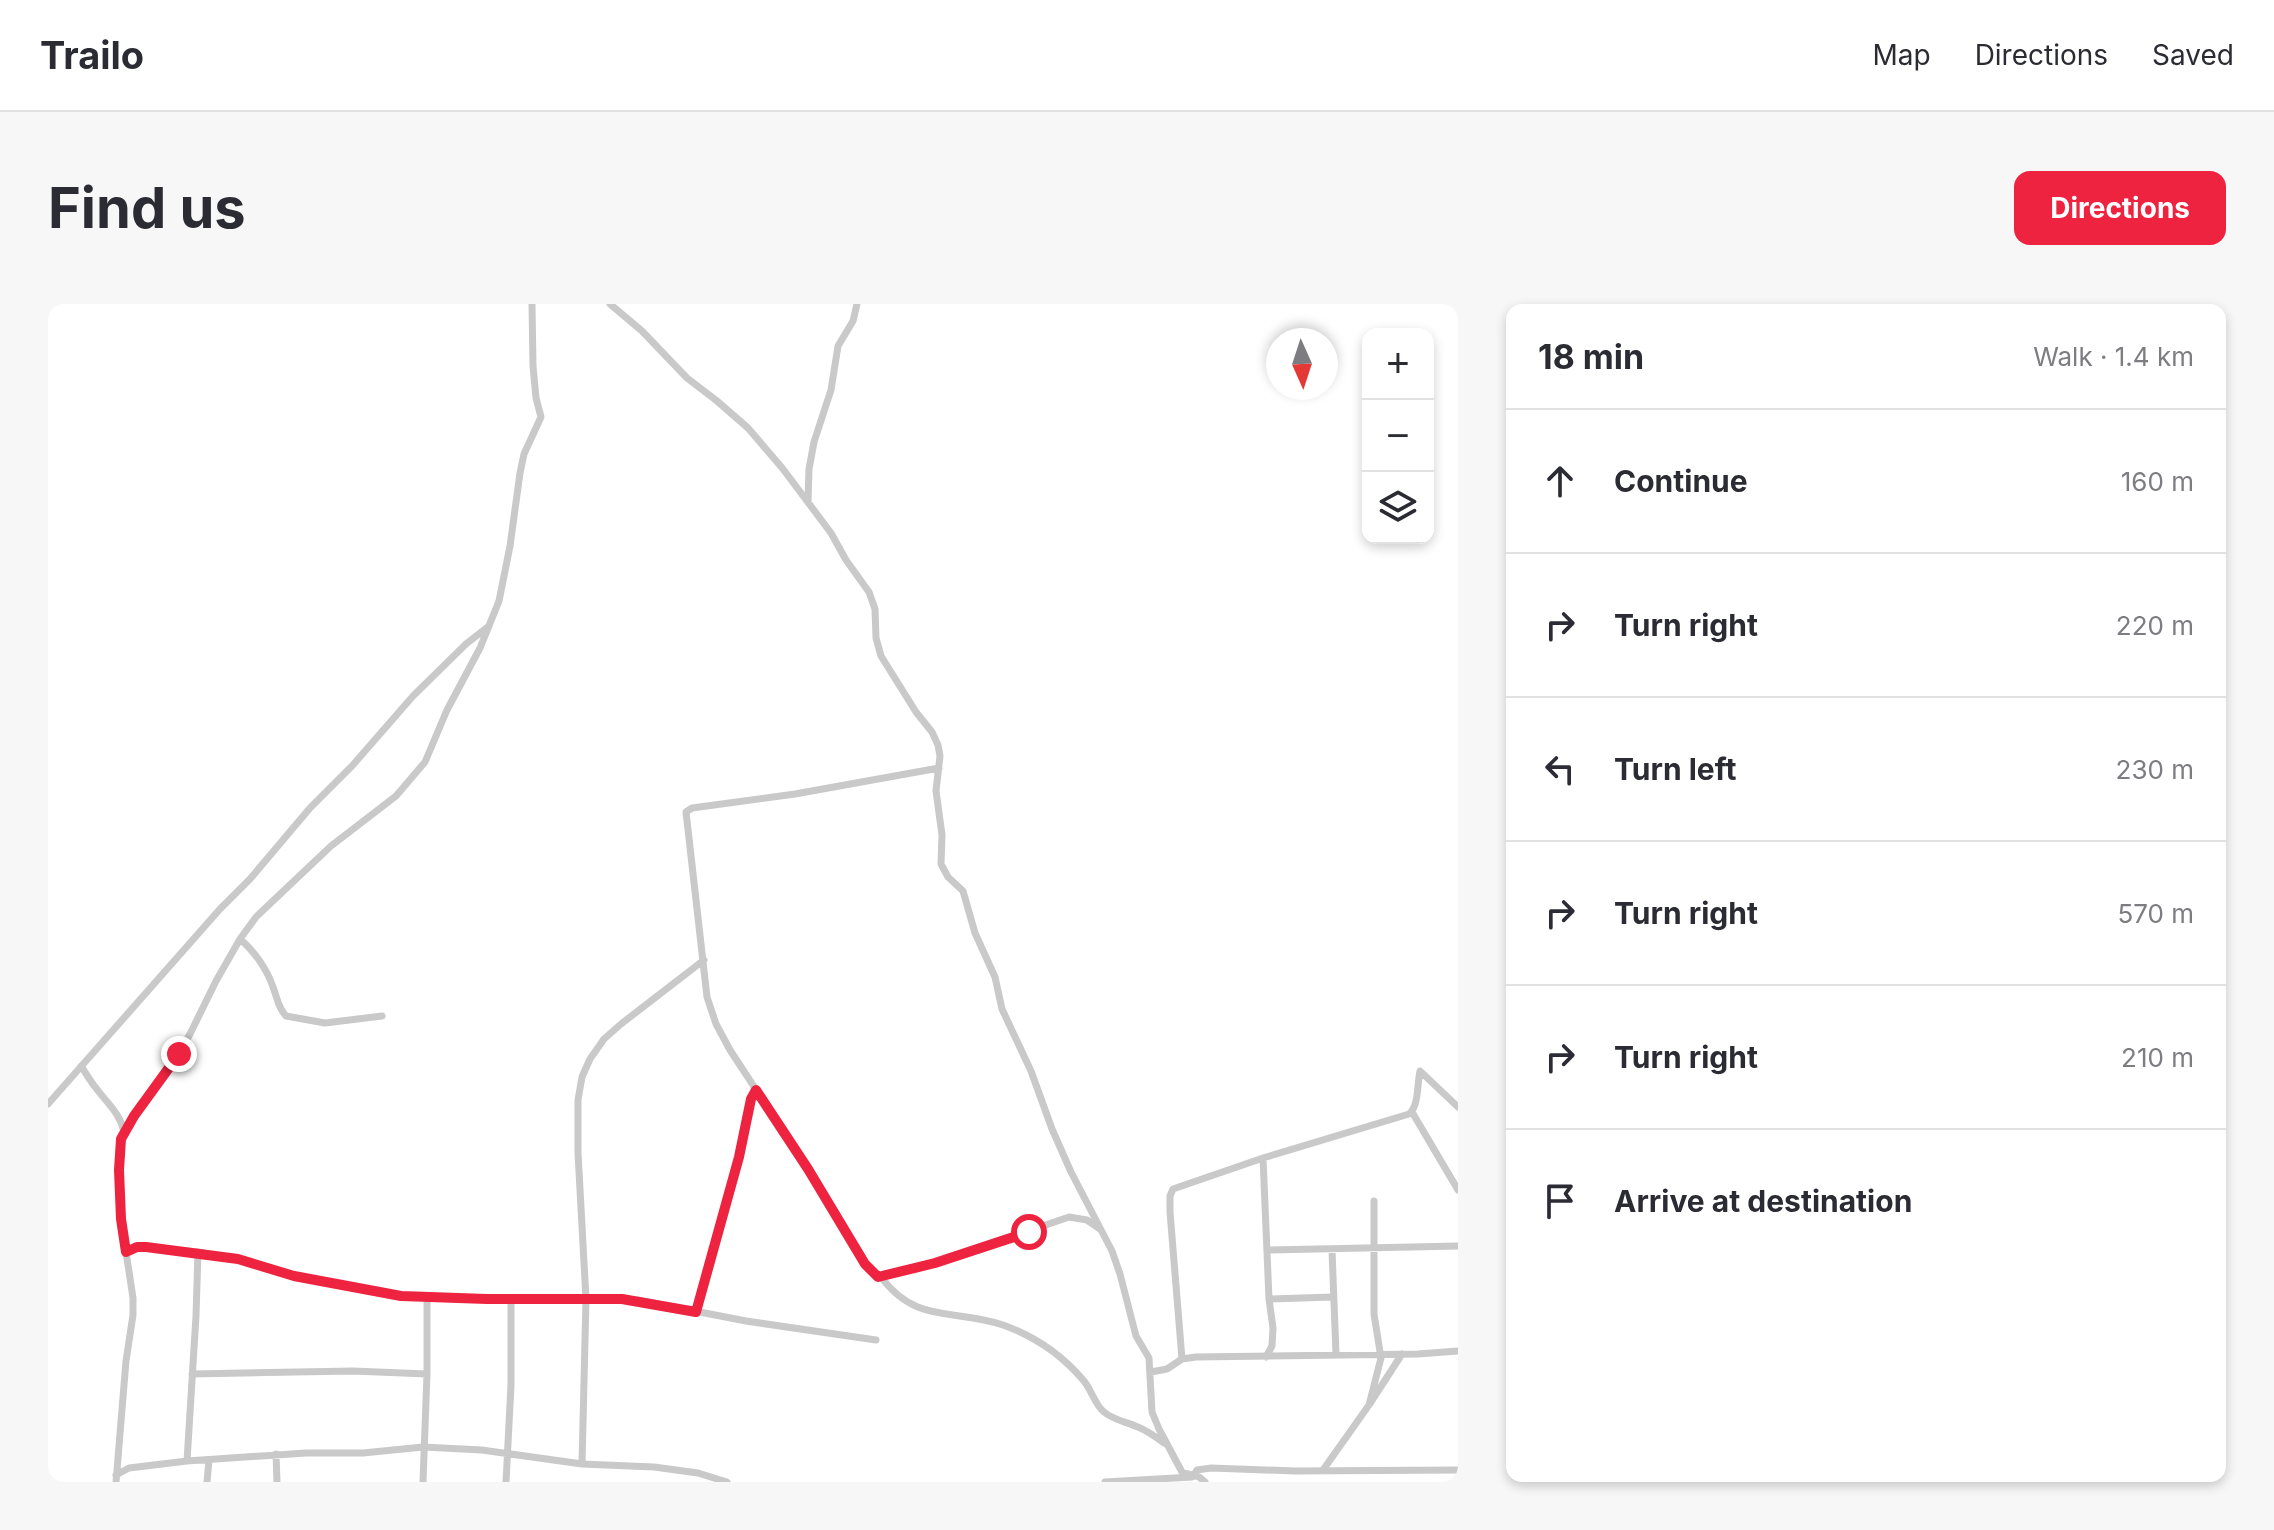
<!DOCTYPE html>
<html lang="en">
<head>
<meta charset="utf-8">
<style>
	body { margin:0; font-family:Inter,sans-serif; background:#f7f7f7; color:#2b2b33 }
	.controls { position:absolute; right:24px; top:24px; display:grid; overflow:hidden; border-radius:16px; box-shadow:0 4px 12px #0003 }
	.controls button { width:72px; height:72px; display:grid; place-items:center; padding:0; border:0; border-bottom:2px solid #e1e1e2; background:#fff; color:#2b2b33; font:40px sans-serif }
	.compass { position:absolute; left:1218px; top:24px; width:72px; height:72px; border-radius:50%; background:#fff; box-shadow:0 4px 12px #0003; rotate:177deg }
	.stop { position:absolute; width:24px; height:24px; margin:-18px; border:6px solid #ee2340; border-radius:50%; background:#fff }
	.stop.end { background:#ee2340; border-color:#fff; box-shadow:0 2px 8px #0008 }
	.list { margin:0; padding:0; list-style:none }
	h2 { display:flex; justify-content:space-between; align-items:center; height:104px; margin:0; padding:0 32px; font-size:34px }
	h2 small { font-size:26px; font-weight:400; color:#7c7c81 }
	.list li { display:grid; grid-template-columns:52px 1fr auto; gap:24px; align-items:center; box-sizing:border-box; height:144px; padding:0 32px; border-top:2px solid #e1e1e2 }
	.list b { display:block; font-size:30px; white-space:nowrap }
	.list em { font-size:26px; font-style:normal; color:#7c7c81 }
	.icon { flex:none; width:44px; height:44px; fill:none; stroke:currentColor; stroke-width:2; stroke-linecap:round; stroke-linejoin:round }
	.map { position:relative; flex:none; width:1410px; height:1178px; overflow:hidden; border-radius:16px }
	header { display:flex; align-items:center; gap:48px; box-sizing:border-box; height:112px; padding:0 40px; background:#fff; border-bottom:2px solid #e1e1e2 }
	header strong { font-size:38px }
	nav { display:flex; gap:44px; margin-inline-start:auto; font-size:28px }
	.intro { display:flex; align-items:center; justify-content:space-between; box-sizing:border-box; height:192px; padding:0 48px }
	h1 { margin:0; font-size:56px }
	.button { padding:20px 36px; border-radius:16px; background:#ee2340; color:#fff; font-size:28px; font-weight:700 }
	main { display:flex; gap:48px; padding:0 48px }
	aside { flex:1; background:#fff; border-radius:16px; box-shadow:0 4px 12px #0003 }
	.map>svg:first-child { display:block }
</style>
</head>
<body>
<header>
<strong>Trailo</strong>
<nav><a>Map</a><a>Directions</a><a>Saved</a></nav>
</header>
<div class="intro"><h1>Find us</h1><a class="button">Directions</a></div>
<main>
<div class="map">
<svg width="1410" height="1178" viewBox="0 0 1410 1178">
	<rect width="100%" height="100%" fill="#fff"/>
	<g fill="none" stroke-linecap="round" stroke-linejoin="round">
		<path stroke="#c9c9c9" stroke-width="7" d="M562,0L594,27L639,74L669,97L700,124L735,165L783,229L798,256L821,288L827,305L828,334L833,352L868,408L884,428L890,441L892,452L888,487L894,531L893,560L900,573L915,587L927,629L947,673L954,705L983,767L1004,825L1023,868L1064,947L1072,970L1088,1032L1101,1054L1104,1108L1111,1125L1134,1168L1151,1173L1157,1178
			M760,198L761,165L766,138L783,86L790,42L805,17L809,0
			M891,464L747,490L644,504L638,508L659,693L668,720L682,746L760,865L817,960L830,973L887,959L1021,913L1039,916L1052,925
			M192,635C206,647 219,665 225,683C229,693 230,704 238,712L277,719L334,712
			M33,762C38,769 42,777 48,784C59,799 72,809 76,828
			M0,800L172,605L202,575L262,504L304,462L365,392L418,340L441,322
			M1364,808L1410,886
			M1215,854L1221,995L1225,1024L1224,1042L1218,1053
			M1219,946L1410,942
			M1284,946L1288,1050
			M78,948L89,943H98L150,948L190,955L246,972L327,988L379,994L590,996L698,1017L828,1036
			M833,973C869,1021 906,1004 955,1021C986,1032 1015,1052 1036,1077C1044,1087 1047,1101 1056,1108C1065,1116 1079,1118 1090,1123C1100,1127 1108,1133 1116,1139
			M1221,995L1285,993
			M648,1008L691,853L703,795L708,786
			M1134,1055L1122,908V892L1125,885L1215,854L1361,810C1371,802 1369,780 1372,767L1410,803
			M1103,1068L1119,1065L1134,1055L1148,1053L1370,1050L1410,1047
			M144,1070L305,1067L379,1070
			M1321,1101L1333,1054L1326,1010V897
			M228,1150L229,1178
			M139,1157L148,1012L150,948
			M534,1160L538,995L530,849V796L534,773L542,755L556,735L573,720L656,656
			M1275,1166L1321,1101L1354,1050
			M68,1171L81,1164L139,1157L258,1149H315L375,1143L434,1146L534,1160L606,1163L650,1169L679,1178
			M1146,1171L1149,1166L1163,1164L1247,1167L1410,1166
			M68,1178L78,1057L85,1011V994L73,915L71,851L73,835L99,794L120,768L142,730L168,677L192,635L208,613L283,542L348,492L377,458L399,406L432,344L451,297L462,242L472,169L476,150L493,113L488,94L485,62L484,0
			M159,1178L161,1156
			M375,1178L379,1070V994
			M458,1178L463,1081V995
			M1057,1178L1144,1173"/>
	</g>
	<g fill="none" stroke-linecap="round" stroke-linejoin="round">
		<path stroke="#ee2340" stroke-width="10" d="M131,750L86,812L73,835L71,866L73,915L78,948L89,943H98L190,955L246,972L353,992L439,995H574L648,1008L691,853L703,795L708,786L760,865L817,960L830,973L887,959L981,928"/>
	</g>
</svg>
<div class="controls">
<button>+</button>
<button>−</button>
<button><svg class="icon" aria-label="layers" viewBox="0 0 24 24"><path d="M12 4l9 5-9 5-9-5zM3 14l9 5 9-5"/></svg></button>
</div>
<svg class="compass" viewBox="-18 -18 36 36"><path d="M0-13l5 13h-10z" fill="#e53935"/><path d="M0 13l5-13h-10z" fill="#7c7c81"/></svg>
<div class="stop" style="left:981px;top:928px"></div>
<div class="stop end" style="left:131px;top:750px"></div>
</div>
<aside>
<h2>18 min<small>Walk · 1.4 km</small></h2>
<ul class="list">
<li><svg class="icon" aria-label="ahead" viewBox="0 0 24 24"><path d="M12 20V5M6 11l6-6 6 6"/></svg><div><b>Continue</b></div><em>160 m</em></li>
<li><svg class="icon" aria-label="right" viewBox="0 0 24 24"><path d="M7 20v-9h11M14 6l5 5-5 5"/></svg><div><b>Turn right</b></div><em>220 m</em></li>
<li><svg class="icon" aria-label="left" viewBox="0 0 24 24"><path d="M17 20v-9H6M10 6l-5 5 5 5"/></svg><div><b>Turn left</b></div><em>230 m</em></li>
<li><svg class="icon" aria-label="right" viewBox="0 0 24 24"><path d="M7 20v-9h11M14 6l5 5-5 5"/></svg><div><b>Turn right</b></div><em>570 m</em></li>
<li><svg class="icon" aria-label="right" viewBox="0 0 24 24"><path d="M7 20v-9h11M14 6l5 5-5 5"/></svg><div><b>Turn right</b></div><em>210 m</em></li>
<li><svg class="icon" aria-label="arrive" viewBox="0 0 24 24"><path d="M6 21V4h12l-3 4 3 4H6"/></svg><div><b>Arrive at destination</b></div></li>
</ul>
</aside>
</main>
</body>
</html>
